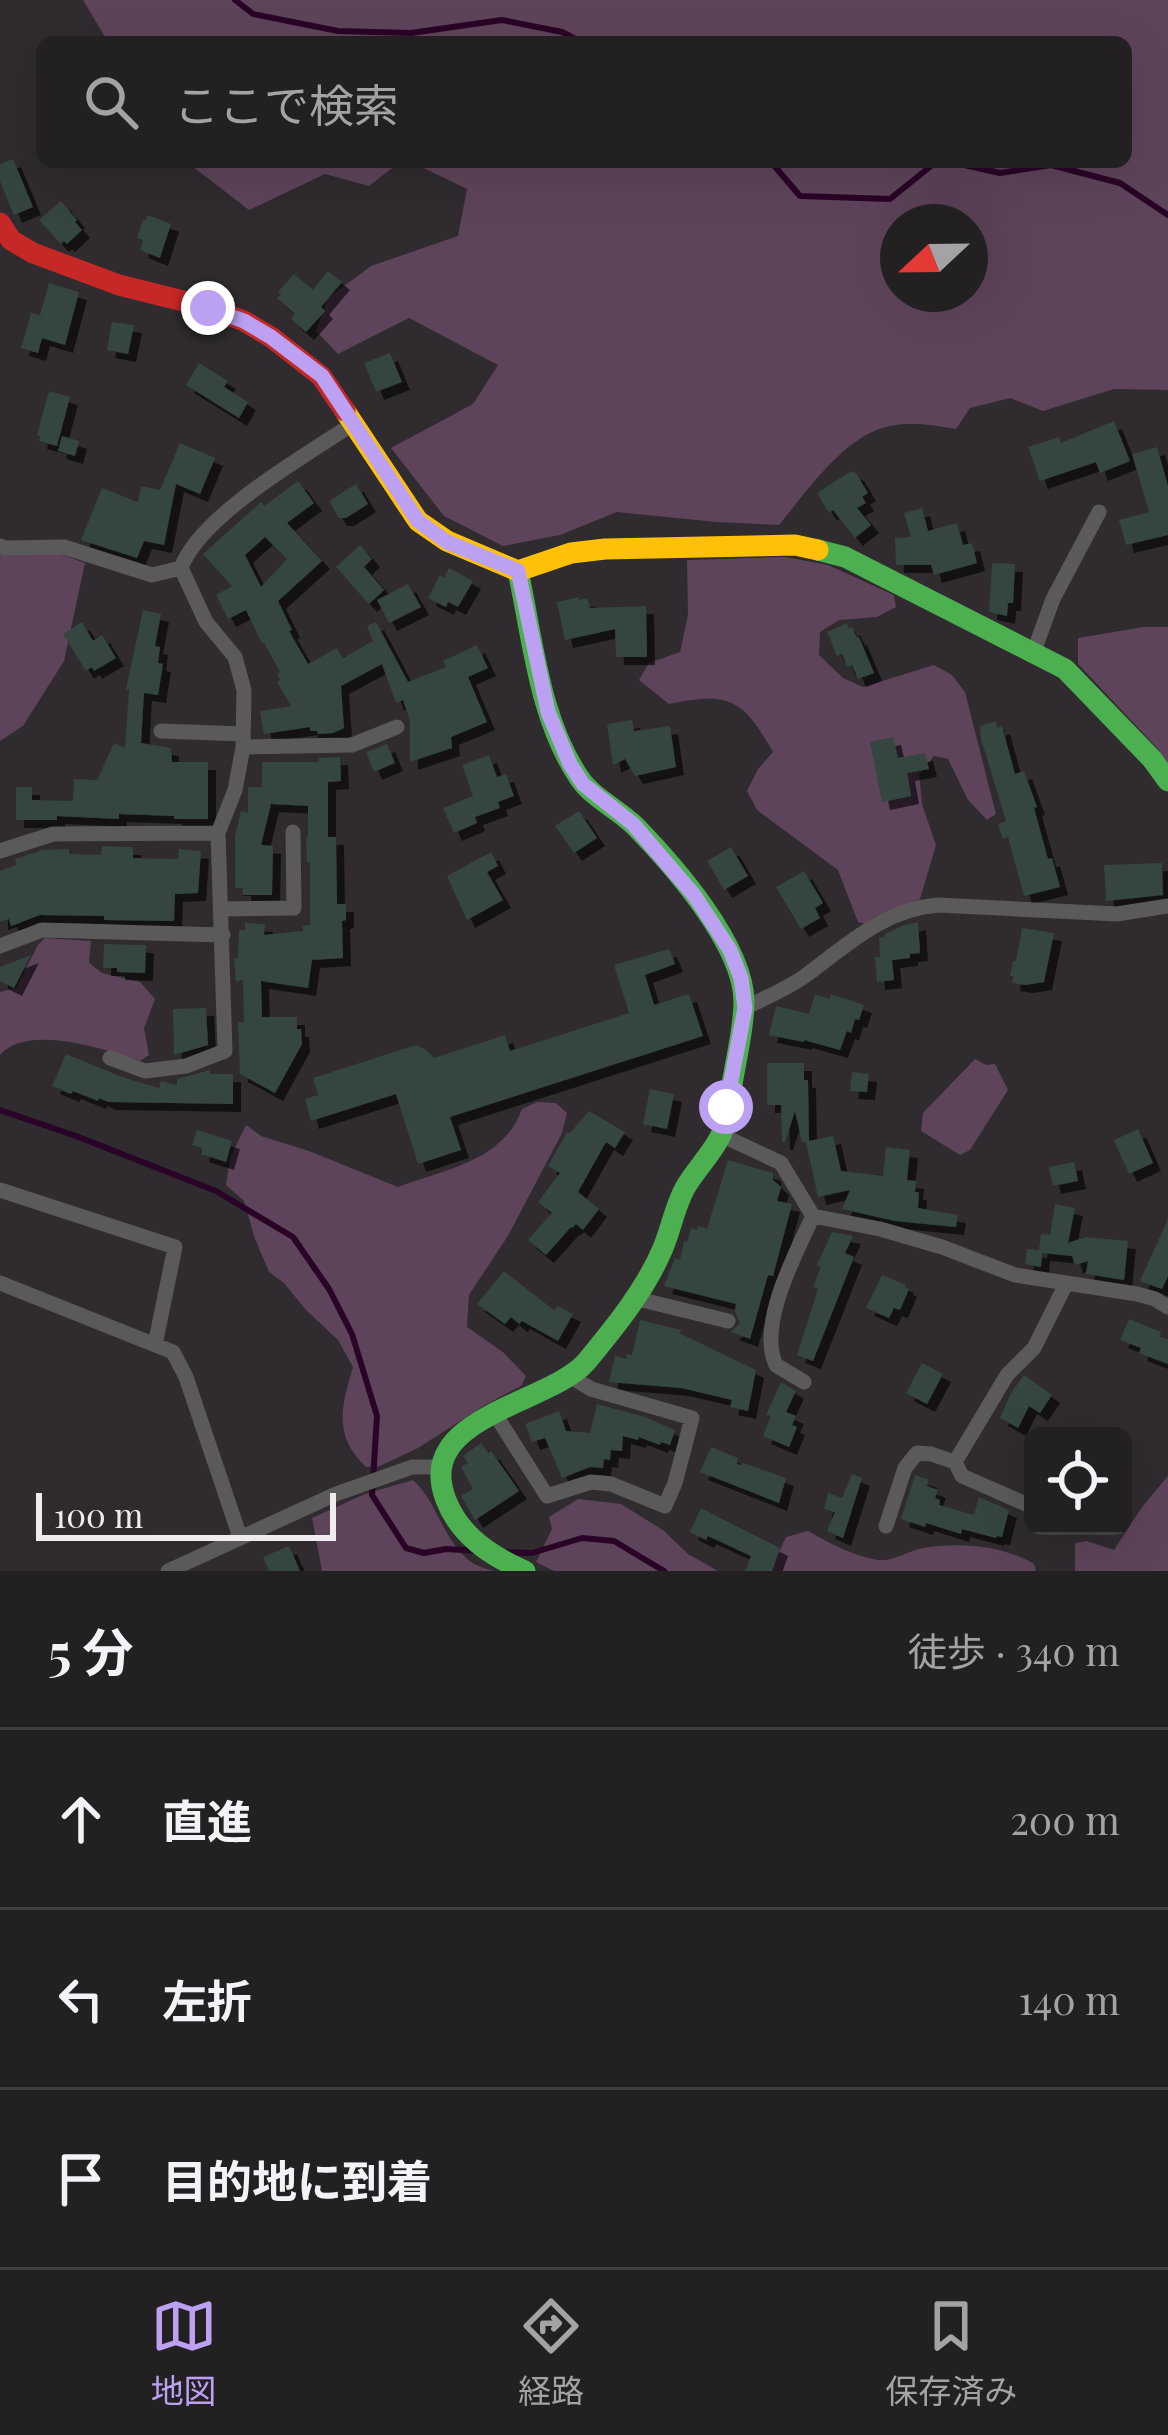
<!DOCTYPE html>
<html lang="ja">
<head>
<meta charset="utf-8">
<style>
	body { margin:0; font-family:"Playfair Display","Noto Sans JP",serif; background:#2f2d2f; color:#f1f3f6 }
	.controls { position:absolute; right:36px; bottom:36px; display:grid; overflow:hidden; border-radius:18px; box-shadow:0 12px 48px #0002 }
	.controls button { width:108px; height:108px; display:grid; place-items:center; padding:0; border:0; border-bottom:3px solid #403e40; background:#232022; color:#f1f3f6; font:60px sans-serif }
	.compass { position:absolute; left:880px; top:204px; width:108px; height:108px; border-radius:50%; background:#232022; box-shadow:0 12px 48px #0002; rotate:248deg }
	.scale { position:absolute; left:36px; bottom:30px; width:300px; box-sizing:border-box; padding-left:12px; border:6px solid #efebee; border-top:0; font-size:33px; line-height:42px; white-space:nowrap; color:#efebee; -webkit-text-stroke:9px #302a2f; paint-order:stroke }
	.stop { position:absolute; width:36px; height:36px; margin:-27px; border:9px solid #bca0f2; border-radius:50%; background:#fff }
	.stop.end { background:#bca0f2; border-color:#fff; box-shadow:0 3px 12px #0008 }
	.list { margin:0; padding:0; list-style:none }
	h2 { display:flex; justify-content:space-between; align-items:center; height:156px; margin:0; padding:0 48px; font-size:51px }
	h2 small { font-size:39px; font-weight:400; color:#a3a3a5 }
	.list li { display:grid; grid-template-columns:78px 1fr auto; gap:36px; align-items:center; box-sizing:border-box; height:180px; padding:0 48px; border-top:3px solid #403e40 }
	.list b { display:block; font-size:45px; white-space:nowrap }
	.list em { font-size:39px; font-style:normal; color:#a3a3a5 }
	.icon { flex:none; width:66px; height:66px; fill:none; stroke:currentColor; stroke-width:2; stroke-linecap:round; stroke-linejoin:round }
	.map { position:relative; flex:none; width:1168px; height:1571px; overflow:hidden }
	.search { position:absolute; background:#232022; box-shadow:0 12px 48px #0002; left:36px; right:36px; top:36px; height:132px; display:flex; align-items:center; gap:30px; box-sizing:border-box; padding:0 42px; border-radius:18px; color:#a3a3a5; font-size:45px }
	.sheet { height:696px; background:#232022 }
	nav { display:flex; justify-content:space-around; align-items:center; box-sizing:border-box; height:168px; border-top:3px solid #403e40; background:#232022; font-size:33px; color:#a3a3a5 }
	nav a { display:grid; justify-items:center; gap:6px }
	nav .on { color:#bca0f2 }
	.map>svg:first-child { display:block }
</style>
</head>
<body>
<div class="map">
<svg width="1168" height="1571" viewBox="0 0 1168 1571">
	<defs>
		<filter id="shadow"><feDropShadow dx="8" dy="8" stdDeviation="0" flood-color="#0009"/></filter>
	</defs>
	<rect width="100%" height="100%" fill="#2f2b2e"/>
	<path fill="#5e445a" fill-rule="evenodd" d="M83,0H1168V390L1114,389L1043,411L1010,398L970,408L956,429C933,425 912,421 890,426C846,434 806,492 779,525L716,522L617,512L560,535L503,546L444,516L391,448L473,404L498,365L409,318L338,354L316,331L328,298L371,266L458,236L467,189L411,162H1126V42H108ZM898,222H970V294H898Z
		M191,162H400L369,186L325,174L249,210L192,166Z
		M3,551L60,554L85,563L64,661L23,726L0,741V555Z
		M785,557L828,565L894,595L896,607L877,617L839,620L820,632L819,655L843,678L863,687L934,665L952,675L965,692L996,814L987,820L968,800L948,759L934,756L919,774L922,804L936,845L920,899L874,917L865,924L858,922L838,870L757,810L747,791L758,769L773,752C742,698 730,692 669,704L639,680L649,663L680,652L688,615L687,560Z
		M1143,627H1168V766L1158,749L1078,664V638Z
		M45,938L91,941L89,963L102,973L140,982L155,999L144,1028L149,1055L140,1061C106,1049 26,1023 0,1055V992L16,988L38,945Z
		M975,1059L986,1065L995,1064L1008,1090L970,1150L960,1155L921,1131L923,1113Z
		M537,1102L556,1103L567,1113L562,1133L509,1234L469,1295L467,1327L504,1353L526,1376L521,1386L485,1405L418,1448L380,1466L366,1467C332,1435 342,1405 353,1367L338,1340L306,1310L284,1283L269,1272L255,1239L244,1201L226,1185L230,1158L246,1125L261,1136L309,1151L398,1187C447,1169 503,1161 522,1109Z
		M1168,1476V1571H1075V1543L1087,1541L1114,1550L1142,1507Z
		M413,1480C438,1502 444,1545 474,1564C480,1567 487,1569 494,1571H322L312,1518L365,1494Z
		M578,1499L621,1504L663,1530L688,1554L718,1571H554L536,1562L552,1529L549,1517Z
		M808,1531C829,1543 853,1556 878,1560C892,1562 908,1551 923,1548C958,1542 1003,1545 1034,1564L1036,1571H770L786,1537Z"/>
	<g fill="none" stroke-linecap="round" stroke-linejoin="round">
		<path stroke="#2a0427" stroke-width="6" d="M235,0L253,14L338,31L411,33L502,20L562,32L581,42
			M771,162L800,196L890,199L936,162
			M951,162L1000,173L1051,165L1120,183L1168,215
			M0,1110L76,1136L216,1191L293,1237L329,1289L352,1334L377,1416L372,1495L406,1548L424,1553L446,1549L478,1551
			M503,1552L532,1553L582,1538L614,1541L664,1571"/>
	</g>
	<path fill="#344541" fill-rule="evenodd" filter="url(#shadow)" d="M13,159L33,207L14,215L0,181V164Z
		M61,201L77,220L75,222L82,230L67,244L64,241L61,244L39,220Z
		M148,215L171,224L160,258L140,250L143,240L137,238L143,220H146Z
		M328,271L342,282L321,307L325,311L306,332L291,319L295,314L277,298L281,294L278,292L294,274L313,290Z
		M49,283L79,292L65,345L42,338L38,353L21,348L31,313L40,315Z
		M112,322L134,325L128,354L107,350Z
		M390,353L402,382L376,392L364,363Z
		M199,363L228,381L224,387L248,402L239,418L186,385Z
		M49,391L70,397L57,446L39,441L40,436L37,435Z
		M1114,421L1130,461L1100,473L1096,462L1040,481L1028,447L1059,437L1061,443Z
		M62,436L79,441L75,456L58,451Z
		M180,443L215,458L200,494L176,484L164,545L144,541L137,558L81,540L102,488L138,502L141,486L160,490Z
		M1157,447L1168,486V535L1126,545L1119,520L1149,512L1132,454Z
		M851,471L856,473L868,493L862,497L866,503L857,508L871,525L855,538L833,510L829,513L817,493Z
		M298,481L314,503L287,523L322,561L278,601L292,630L289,631L308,664L337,648L343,658L373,641L367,626L376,622L408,682L446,667L443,661L477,645L488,668L468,677L487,722L451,737L452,748L410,762V721L403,700L396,703L382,664L341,686L344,728L333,733L318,734L317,731H310V727L264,734L260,711L291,706L277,682L280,680L277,674L280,672L264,643L262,644L246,610L228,619L216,595L232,586L203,554L261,502L264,506ZM265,537L287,559L261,587L245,555Z
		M356,484L368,504L346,518H339L329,501Z
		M922,508L928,531L957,523L963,545L972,543L977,563L934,575L931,565H896L895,538L911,537L904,513Z
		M360,545L372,559L364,567L384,590L369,604L336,567Z
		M992,563L1015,564L1013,603H1008L1007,616L989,612Z
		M449,568L473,581L458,607L448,602L446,607L428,598L440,575L444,578Z
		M408,584L421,607L389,623L377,600Z
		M579,597V600L587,598L590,608L646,606L647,657H616L615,629L565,640L557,602Z
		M143,610L161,614L155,646L160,647L158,663L163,664L158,695L144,693L141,743L171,748L172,762H208V819H174V816L119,814V819L57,816V820H16V787H32V800L73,801L74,779L97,780L114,743L125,748L129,690L126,689Z
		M82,622L93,641L102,635L116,658L94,671L92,667L86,671L63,634Z
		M847,623L849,629L852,627L857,638L859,637L874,673L858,679L852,665L847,667L842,654L837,656L827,632Z
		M632,720L634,731L670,726L676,767L635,776L625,759L613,765L607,724Z
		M996,721L997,728L1002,726L1015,774L1024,771L1037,807L1034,808L1048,859L1052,858L1060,887L1024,896L1008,837L1003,839L998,824L1006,821L981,739L980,726Z
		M893,737L898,758L925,753L929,769L907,773L911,796L882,802L870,742Z
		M387,744L395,763L374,772L366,752Z
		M489,755L497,777L506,774L514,796L498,802L500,808L475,817L477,823L454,833L443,808L473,796L462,765Z
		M340,757L341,781L328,782V837H336L337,904H346V920L342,921L343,958L312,960L308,988L261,981L262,1017H297V1029H301L302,1044L275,1093L240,1074L238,1022H244L243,980L236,981L234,958H238L239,930H245V923L265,924L264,935L303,931V926L310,925V862H307L306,837H308V806L271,804L261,845L273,846L272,895H243V888H235V836L241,811L248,813V787H262V762H319V758Z
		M579,811L597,838L574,853L555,826Z
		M102,846L133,847V858L178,859L179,849L201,851L198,893L175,894L174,921L104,920V916L40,915L11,926L9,919L0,922V871L16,865L15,859L42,850L69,849V854L101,855Z
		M731,847L748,876L724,890L707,861Z
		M491,852L498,866L487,872L503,900L467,920L447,876Z
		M1162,863L1163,895L1106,901L1104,865Z
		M804,871L823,903L815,908L820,918L801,929L776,887Z
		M918,922L920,953L910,954V958L892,960L894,980L877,982L875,957H880L879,938L885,937V934L904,925Z
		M1022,928L1054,933L1044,982L1025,985L1012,983L1013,976H1010L1013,961H1016Z
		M104,944L146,945L145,973L117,972V968H103Z
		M669,949L675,964L645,975L654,1005L689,994L703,1036L450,1117L461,1150L418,1164L396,1094L311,1121L305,1099L318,1095L313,1078L416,1045L426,1050L434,1058L505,1035L510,1051L629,1013L614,965Z
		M31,955L14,988L0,981V967Z
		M815,994L830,999L831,994L864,1005L859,1020L855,1019L851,1033L847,1031L840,1050L804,1040V1042L769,1035L776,1006L809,1014Z
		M206,1008L208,1045L174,1055L173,1009Z
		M66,1054L122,1077L159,1088L161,1081L177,1085V1079L210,1070V1074H233V1104L108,1102L99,1098L98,1101L73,1091L71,1094L52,1086Z
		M767,1063H804V1080H808L809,1141L833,1136L841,1171L883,1176L886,1147L910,1150L907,1180L916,1181L915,1192H919L918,1208L958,1215L956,1227L895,1221L842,1209L850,1190L818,1197L806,1142H802L795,1111L785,1142H782L781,1105H767Z
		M852,1072L869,1074L867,1092L850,1091Z
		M650,1089L674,1094L667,1129L643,1124Z
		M589,1111L625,1132L615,1148L606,1142L578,1192L599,1209L583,1230L576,1224L572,1228L571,1227L546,1255L528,1240L552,1213L538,1202L560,1173L548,1166L567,1132L570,1133Z
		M1138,1129L1153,1163L1129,1174L1114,1140Z
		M197,1130L232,1141L226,1162L201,1154L202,1148L192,1145Z
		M728,1160L773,1173V1180L781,1187L777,1201L792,1204L773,1276L768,1275L750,1339L731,1332L740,1323L735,1311L736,1304L664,1286L675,1258L680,1260L684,1241L687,1242L691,1228L697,1230L698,1226L707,1229Z
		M1074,1162L1078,1181L1053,1186L1049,1167Z
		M1055,1204L1075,1208L1068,1243L1086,1237L1128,1241L1124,1280L1086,1274L1088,1261L1075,1265L1072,1256L1042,1253L1041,1267L1025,1264L1027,1249L1039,1250L1041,1234L1050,1235Z
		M1168,1219V1276L1162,1289L1140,1281Z
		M832,1232L853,1236L845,1253L854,1257L813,1361L797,1355L818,1289L813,1287L821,1267L817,1265Z
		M504,1271L555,1311L557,1306L573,1314L558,1341L522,1321L519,1324L511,1317L505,1324L477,1304Z
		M882,1275L906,1285L905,1287L909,1289L900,1310L894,1308L889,1318L866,1308Z
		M1129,1319L1161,1332L1160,1337L1168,1339V1364L1139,1353L1141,1348L1120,1340Z
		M640,1320L681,1330L679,1333L756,1370L748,1411L730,1407L732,1400L681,1388L609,1382L615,1356L626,1359L627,1354L632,1355Z
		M922,1363L943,1374L927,1404L906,1393Z
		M1024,1375L1052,1395L1040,1413L1029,1406L1018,1428L1000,1418L1011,1393Z
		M781,1382L796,1391L786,1412L796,1416L792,1425L797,1427L789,1447L763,1436L771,1416L766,1415Z
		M597,1404L645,1417L675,1430L670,1445L661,1442L660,1445L639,1437L638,1440L623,1436L622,1451L611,1450L610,1460L604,1459L603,1468L590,1467L562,1478L545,1438L532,1442L525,1424L559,1411L566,1431L590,1433Z
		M481,1443L488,1453L491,1451L519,1491L475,1520L461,1496L473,1489L461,1467L468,1463L463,1456Z
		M711,1447L738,1458L737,1464L742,1465L743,1463L786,1478L779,1503L700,1472Z
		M852,1474L862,1478L843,1538L827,1531L835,1512L824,1509L828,1493L842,1498Z
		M915,1475L929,1480L927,1486L938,1490L935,1498L940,1500L939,1505L974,1515L979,1497L1009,1510L1002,1537L997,1536L996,1538L962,1529L961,1534L926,1523L925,1527L901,1519Z
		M701,1508L780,1548L772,1571H745L751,1556L708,1536L706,1540L690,1532Z
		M289,1546L300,1571H269L263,1557Z"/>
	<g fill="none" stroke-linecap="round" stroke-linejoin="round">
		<path stroke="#5b595a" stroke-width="15" d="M0,546L5,548L64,547L152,575L181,568
			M1034,651L1053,599L1099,512
			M161,731L243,734
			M243,747L352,745L397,727
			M0,851L53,834L218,833
			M222,909L294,908L293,832
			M0,946L42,930L223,935
			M745,1008C764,998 787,989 805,976C846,946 884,909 938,905L1117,914L1168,906
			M110,1058L145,1071L186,1066L225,1051L218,833L235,790L243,747L244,690L235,657L206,622L181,568C201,514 307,455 354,423
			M721,1135L781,1163L813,1216L880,1229L942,1247L1015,1275L1137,1294L1155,1299L1168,1307
			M0,1190L175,1247L155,1345
			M0,1283L173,1352L186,1377L240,1537
			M634,1298L728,1321
			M804,1382L776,1365C757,1325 796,1253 813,1216
			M495,1414L547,1496L591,1482L611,1484L665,1506L675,1483L692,1418L591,1389L570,1376
			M955,1462L962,1476L1033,1507
			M886,1526L905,1468L917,1453L931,1454L955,1462L1007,1375L1034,1348L1066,1284
			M1077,1526L1079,1527
			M168,1571L336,1494L412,1467H441"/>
		<path stroke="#4caf50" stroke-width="21" d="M818,550L845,557L1065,669L1152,759L1168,781
			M518,571C533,640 539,719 580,779C593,798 619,810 635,826C673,865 743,944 744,1001C744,1025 738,1050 734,1073C730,1093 729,1117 721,1135C712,1154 695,1170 685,1188C675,1206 671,1229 663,1248C646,1289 615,1327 587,1361C550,1405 413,1415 446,1500C460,1536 491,1556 525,1571"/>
		<path stroke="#ffc107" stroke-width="21" d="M345,411L418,521L447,541L518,571L571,553L605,549L795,545L818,550"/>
		<path stroke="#c62828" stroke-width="21" d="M0,223L11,240L33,253L119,285L207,307L244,321L271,337L321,376L345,411"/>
	</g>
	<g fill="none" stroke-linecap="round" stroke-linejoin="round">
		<path stroke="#bca0f2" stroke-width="15" d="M208,308L244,321L271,337L322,376L418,521L447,542L518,571L548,712L570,764L583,784L633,824L694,895L730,950L741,978L745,1008L726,1107"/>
	</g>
</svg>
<div class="controls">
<button><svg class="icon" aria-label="locate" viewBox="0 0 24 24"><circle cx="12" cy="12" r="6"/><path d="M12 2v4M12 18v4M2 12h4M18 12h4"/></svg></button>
</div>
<svg class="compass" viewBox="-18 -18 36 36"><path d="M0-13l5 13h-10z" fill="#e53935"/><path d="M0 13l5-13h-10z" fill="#a3a3a5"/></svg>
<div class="scale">100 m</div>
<div class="stop" style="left:726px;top:1107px"></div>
<div class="stop end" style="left:208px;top:308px"></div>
<div class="search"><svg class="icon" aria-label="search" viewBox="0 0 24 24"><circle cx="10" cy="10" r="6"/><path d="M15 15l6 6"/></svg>ここで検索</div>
</div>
<section class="sheet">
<h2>5 分<small>徒歩 · 340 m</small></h2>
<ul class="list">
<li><svg class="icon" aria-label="ahead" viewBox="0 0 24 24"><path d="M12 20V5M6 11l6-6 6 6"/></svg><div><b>直進</b></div><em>200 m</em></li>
<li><svg class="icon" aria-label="left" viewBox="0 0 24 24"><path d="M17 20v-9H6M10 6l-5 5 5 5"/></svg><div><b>左折</b></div><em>140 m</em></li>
<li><svg class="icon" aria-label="arrive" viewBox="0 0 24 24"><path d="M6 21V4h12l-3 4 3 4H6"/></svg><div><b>目的地に到着</b></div></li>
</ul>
</section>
<nav>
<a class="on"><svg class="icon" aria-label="map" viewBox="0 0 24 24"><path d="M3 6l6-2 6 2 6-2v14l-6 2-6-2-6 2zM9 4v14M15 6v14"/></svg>地図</a>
<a><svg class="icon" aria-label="directions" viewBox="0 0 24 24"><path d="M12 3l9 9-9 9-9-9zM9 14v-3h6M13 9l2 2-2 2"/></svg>経路</a>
<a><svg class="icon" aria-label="saved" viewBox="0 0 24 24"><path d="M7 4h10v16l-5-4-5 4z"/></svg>保存済み</a>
</nav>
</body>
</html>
